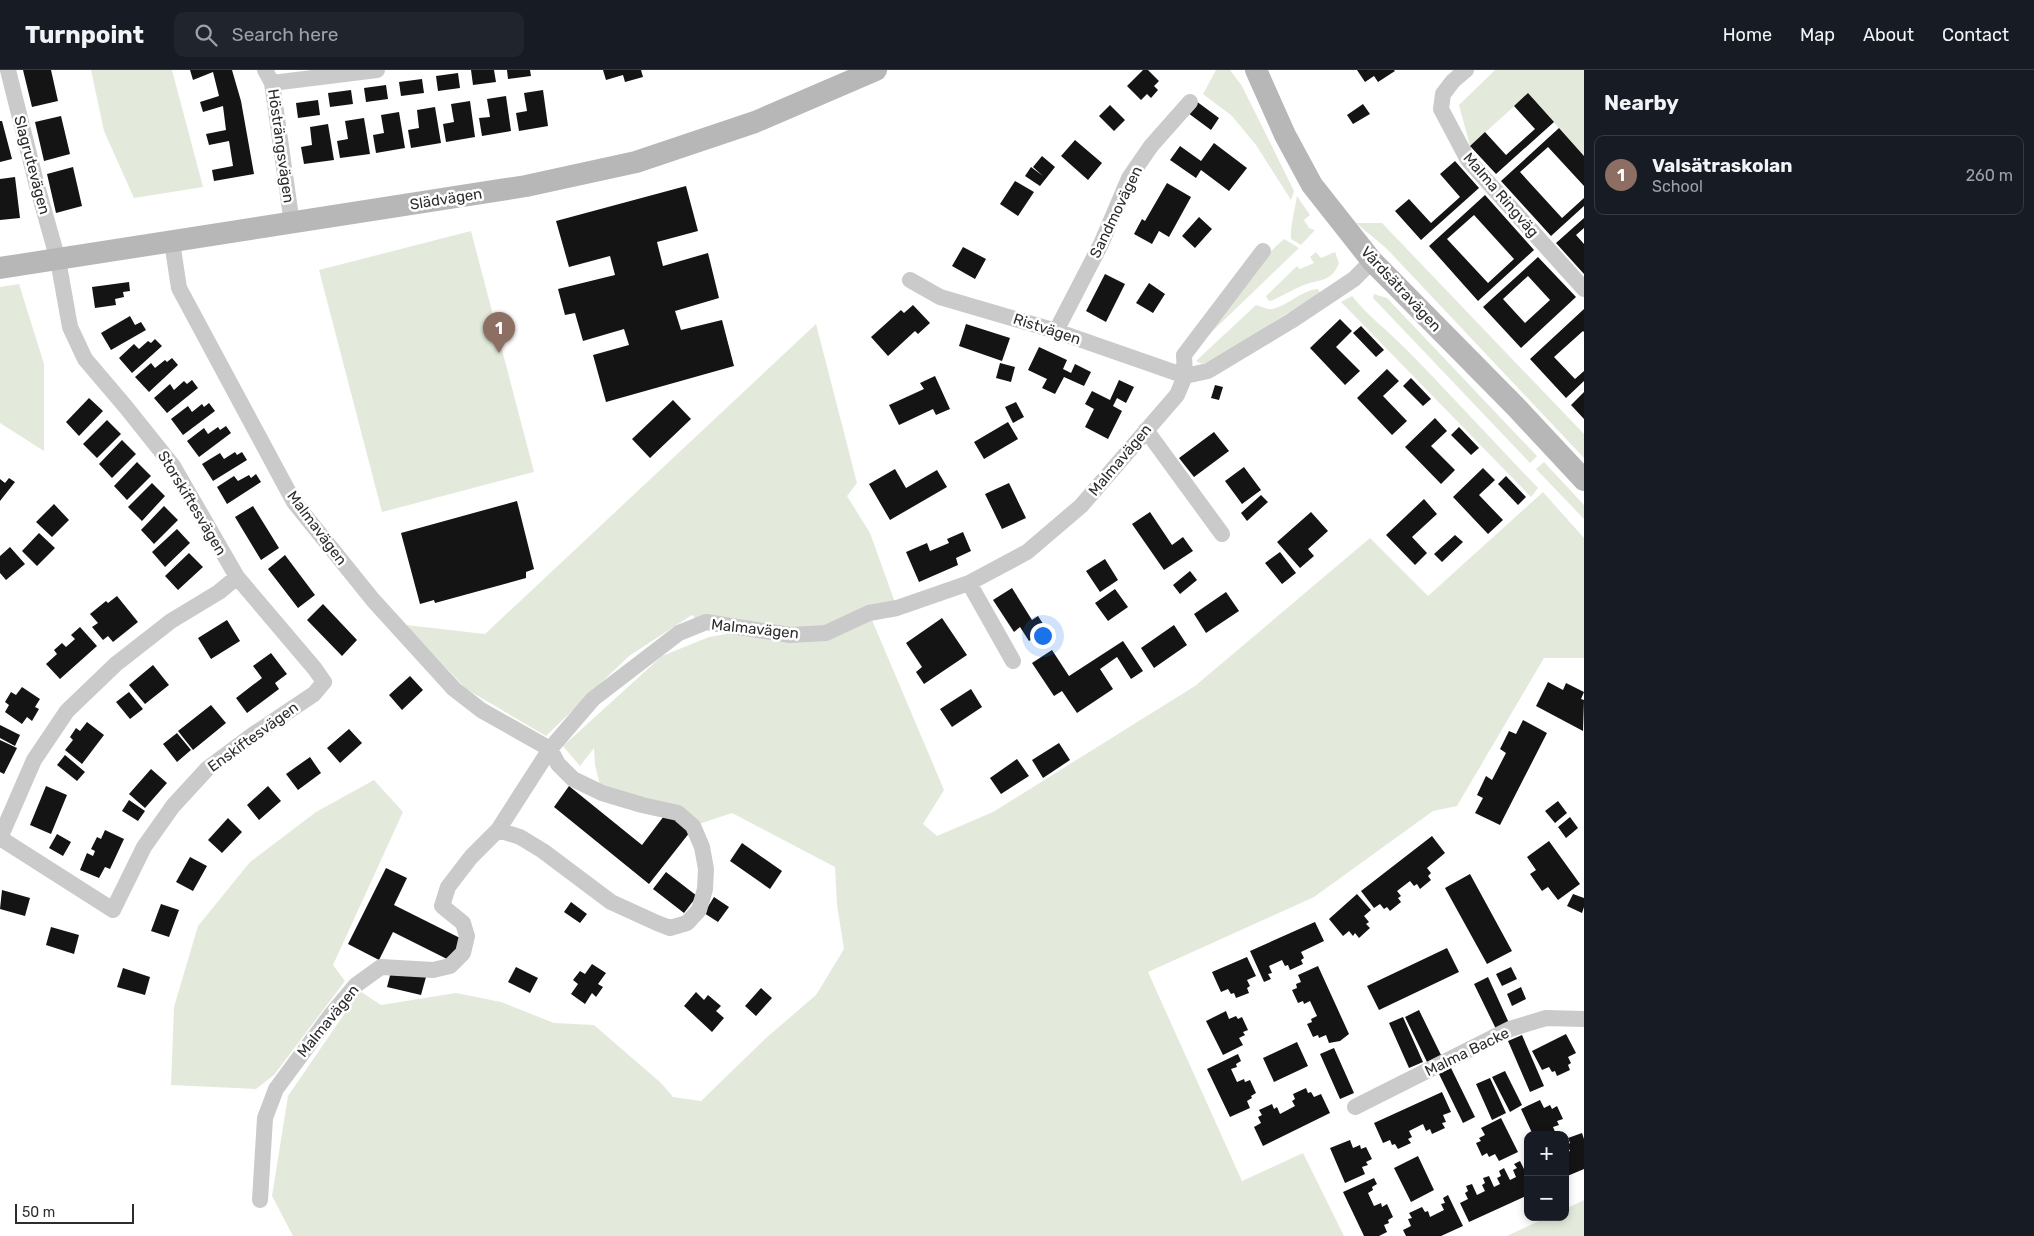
<!DOCTYPE html>
<html lang="en">
<head>
<meta charset="utf-8">
<style>
	body { margin:0; font-family:Rubik,sans-serif; background:#20242c; color:#f1f3f6 }
	.controls { position:absolute; right:15px; bottom:15px; display:grid; overflow:hidden; border-radius:10px; box-shadow:0 2px 8px #0003 }
	.controls button { width:45px; height:45px; display:grid; place-items:center; padding:0; border:0; border-bottom:1px solid #363941; background:#171b24; color:#f1f3f6; font:25px sans-serif }
	.scale { position:absolute; left:15px; bottom:12px; width:119px; box-sizing:border-box; padding-left:5px; border:2px solid #2d2d2d; border-top:0; font-size:14px; line-height:18px; white-space:nowrap; color:#2d2d2d; -webkit-text-stroke:4px #fff; paint-order:stroke }
	.you { position:absolute; left:1042px; top:565px; width:18px; height:18px; margin:-12px; border:4px solid #fff; border-radius:50%; background:#1a73e8; box-shadow:0 0 0 8px #1a73e833 }
	.badge { display:grid; place-items:center; width:32px; height:32px; border-radius:50%; background:#db2777; color:#fff; font-size:16px; font-weight:700 }
	.pin { position:absolute; translate:-50% -41px; filter:drop-shadow(0 1px 2px #0008) }
	.pin::after { content:''; position:absolute; top:26px; width:18px; height:15px; background:inherit; clip-path:polygon(0 0,100% 0,50% 100%) }
	.list { margin:0; padding:0; list-style:none }
	h2 { display:flex; justify-content:space-between; align-items:center; height:65px; margin:0; padding:0 20px; font-size:21px }
	h2 small { font-size:16px; font-weight:400; color:#9ea1a6 }
	.list li { display:grid; grid-template-columns:32px 1fr auto; gap:15px; align-items:center; box-sizing:border-box; height:80px; margin:0 10px 10px; padding:0 10px; border:1px solid #363941; border-radius:10px }
	.list b { display:block; font-size:19px; white-space:nowrap }
	.list p { margin:0; font-size:16px; white-space:nowrap; color:#9ea1a6 }
	.list em { font-size:16px; font-style:normal; color:#9ea1a6 }
	.icon { flex:none; width:28px; height:28px; fill:none; stroke:currentColor; stroke-width:2; stroke-linecap:round; stroke-linejoin:round }
	.map { position:relative; flex:none; width:1584px; height:1166px; overflow:hidden }
	header { display:flex; align-items:center; gap:30px; box-sizing:border-box; height:70px; padding:0 25px; background:#171b24; border-bottom:1px solid #363941 }
	header strong { font-size:24px }
	nav { display:flex; gap:28px; margin-inline-start:auto; font-size:18px }
	.search { width:350px; height:45px; background:#20242c; display:flex; align-items:center; gap:12px; box-sizing:border-box; padding:0 18px; border-radius:10px; color:#9ea1a6; font-size:19px }
	main { display:flex }
	aside { flex:1; background:#171b24 }
	.map>svg:first-child { display:block }
</style>
</head>
<body>
<header>
<strong>Turnpoint</strong>
<div class="search"><svg class="icon" aria-label="search" viewBox="0 0 24 24"><circle cx="10" cy="10" r="6"/><path d="M15 15l6 6"/></svg>Search here</div>
<nav><a>Home</a><a>Map</a><a>About</a><a>Contact</a></nav>
</header>
<main>
<div class="map">
<svg width="1584" height="1166" viewBox="0 0 1584 1166">
	<rect width="100%" height="100%" fill="#fff"/>
	<path fill="#e3eadb" d="M91,0H172L203,117L134,128L104,61Z
		M1216,0H1230L1242,16L1294,121L1291,130L1256,75L1232,46L1203,24Z
		M1495,0H1584V86L1528,24L1470,76L1459,35Z
		M1297,126L1310,145L1304,150L1309,158L1315,160L1301,175L1291,169C1290,157 1295,139 1297,126Z
		M1356,153H1382L1584,364V388L1386,178Z
		M471,161L534,402L382,442L319,200Z
		M1284,169L1299,178L1197,276L1257,202L1272,180Z
		M1316,182L1321,188L1335,182L1339,193C1332,212 1320,209 1304,215C1293,219 1282,226 1271,231L1268,230L1266,226L1297,196L1300,199L1314,193L1310,187Z
		M19,214L44,294V381L0,353V217Z
		M1318,219L1320,223L1208,293L1202,294L1196,291L1256,235C1260,236 1264,238 1268,239C1284,240 1300,220 1318,219Z
		M1374,224L1387,228L1537,386L1530,393L1373,228Z
		M1352,226C1368,246 1388,261 1406,279C1451,325 1494,372 1538,418L1531,427L1341,232Z
		M816,254L857,413L847,426L870,463L897,538L872,550L944,720L923,754L937,766L993,742L1195,616L1370,468L1428,526L1543,422L1584,468V588H1544L1457,736L1433,741L1314,827L1148,902L1242,1111L1303,1083L1344,1166H293L272,1126L288,1026L360,921L381,935L456,923L501,932L554,953L594,955L661,1013L673,1027L701,1031L766,968L816,925L844,879L837,835L835,797L732,743L693,756L602,723L595,695L594,678L580,696L563,676L662,586L709,567L749,560L702,554L692,545L629,586L546,666L466,619L406,555L485,564Z
		M1544,392L1584,435V449L1536,399Z
		M374,710L403,742L333,895L345,911L274,1005L256,1019L171,1015L174,937L198,856L250,792L316,742Z
		M1584,1130V1166H1507L1547,1147H1565V1139Z"/>
	<path fill="#141414" fill-rule="evenodd" d="M23,0H51L58,31L32,37Z
		M190,0H232L241,31L254,104L214,111L212,100L233,96L229,71L209,75L206,64L226,60L223,36L203,42L200,32L219,26L213,2L193,10Z
		M471,0H494L496,12L473,15Z
		M507,0H530L531,6L508,9Z
		M603,0H641L643,7L625,12L623,5L606,10Z
		M1143,0H1148L1159,11L1154,16L1158,20L1151,28L1147,24L1141,30L1127,16Z
		M1357,0H1394L1395,1L1378,12L1374,6L1365,12Z
		M458,3L460,18L438,21L436,6Z
		M422,9L424,23L401,26L399,12Z
		M386,15L388,29L366,32L364,18Z
		M351,20L353,34L330,37L328,23Z
		M543,20L548,56L519,61L516,43L527,41L524,23Z
		M1528,23L1554,52L1496,104L1470,76L1485,62L1506,85L1535,59L1514,36Z
		M506,26L511,61L482,66L479,48L490,47L487,29Z
		M318,30L320,45L298,48L296,33Z
		M470,31L475,67L446,72L443,54L454,52L451,34Z
		M1196,31L1219,48L1211,60L1188,43Z
		M1363,34L1370,44L1353,54L1347,45Z
		M1110,35L1125,50L1114,61L1099,46Z
		M435,37L441,73L411,78L408,60L419,58L417,40Z
		M399,42L405,78L376,83L373,65L384,63L381,45Z
		M61,46L70,84L44,91L35,52Z
		M364,48L370,84L340,88L337,71L348,69L345,51Z
		M0,51H2L12,89L0,92Z
		M328,54L334,90L304,94L301,77L312,75L310,57Z
		M1559,58L1584,86V116L1548,77L1520,102L1562,148L1584,128V136L1551,166L1501,111Z
		M1075,70L1102,93L1088,110L1061,86Z
		M1214,73L1247,98L1229,121L1201,100L1196,108L1170,90L1180,76L1201,91Z
		M1042,86L1055,97L1040,116L1025,106L1031,97L1043,106L1033,97Z
		M1455,91L1479,118L1421,170L1395,141L1409,129L1431,153L1460,127L1440,104Z
		M73,97L82,136L56,143L47,104Z
		M15,107L20,148L0,150V109Z
		M1015,111L1034,122L1018,146L1000,134Z
		M1167,113L1191,127L1169,167L1159,161L1152,174L1134,164L1142,149L1145,151Z
		M686,116L698,161L657,172L663,196L708,183L719,228L675,241L681,260L722,250L734,296L606,332L593,285L629,275L624,259L583,271L575,243L565,245L558,219L615,205L610,186L569,197L556,151Z
		M1485,125L1534,180L1478,231L1429,176ZM1474,145L1514,189L1488,213L1447,169Z
		M1199,147L1212,159L1195,178L1182,166Z
		M1584,148V158L1576,165L1584,174V204L1556,173Z
		M963,177L986,189L975,209L952,196Z
		M1538,187L1576,227L1521,278L1483,237ZM1528,206L1550,230L1525,253L1503,229Z
		M1105,204L1125,214L1106,252L1086,241Z
		M129,212L130,221L123,222L124,227L115,229L116,235L95,238L92,217Z
		M1149,213L1165,224L1153,243L1136,233Z
		M913,235L930,253L918,264L915,261L888,286L871,267L901,240L904,243Z
		M1584,239V262L1583,261L1554,287L1575,309L1584,301V311L1566,328L1530,289Z
		M130,246L135,255L141,252L146,260L111,280L101,263Z
		M1340,249L1352,261L1336,277L1360,301L1345,315L1310,278Z
		M966,254L1010,268L1002,291L959,276Z
		M1361,256L1384,280L1376,287L1353,263Z
		M155,269L162,276L132,303L119,288L134,274L139,279L148,271L151,273Z
		M1039,277L1067,290L1063,299L1071,303L1075,294L1091,302L1084,316L1064,307L1055,324L1042,318L1047,309L1028,300Z
		M172,288L178,295L149,322L135,307L151,293L155,298L165,290L167,292Z
		M1000,293L1015,297L1011,312L996,308Z
		M1387,299L1399,311L1383,326L1407,351L1392,365L1357,328Z
		M935,306L950,339L936,345L933,339L899,355L889,335L924,319L920,313Z
		M1411,308L1431,329L1423,336L1403,316Z
		M192,310L198,318L167,343L154,328L170,314L174,320L184,311L187,314Z
		M1119,310L1134,317L1126,333L1117,328L1113,336L1122,341L1108,369L1085,357L1094,339L1085,334L1092,321L1110,330Z
		M1215,315L1223,317L1219,330L1211,328Z
		M1584,322V349L1571,335Z
		M89,328L103,341L79,366L66,352Z
		M673,330L691,349L650,388L632,369Z
		M1016,332L1024,347L1013,353L1005,337Z
		M209,333L215,341L183,365L171,349L188,336L192,342L202,334L204,337Z
		M1435,348L1447,361L1431,376L1455,400L1441,414L1405,377Z
		M107,350L121,364L97,388L83,374Z
		M1008,352L1018,369L984,389L974,372Z
		M226,356L231,363L199,387L187,371L204,358L208,364L218,357L220,360Z
		M1459,357L1479,378L1471,385L1451,365Z
		M1214,362L1229,381L1194,407L1179,388Z
		M122,370L136,384L112,408L99,394Z
		M235,382L237,385L242,382L247,390L213,411L202,394L220,383L224,389Z
		M137,392L151,406L127,430L114,416Z
		M1244,397L1261,420L1242,434L1225,411Z
		M1483,398L1495,410L1479,425L1503,450L1488,464L1453,427Z
		M895,399L906,418L937,400L947,417L890,450L869,414Z
		M256,404L261,412L227,434L217,417L234,406L238,411L249,405L251,408Z
		M1506,406L1526,427L1518,435L1498,414Z
		M9,408L15,412L0,431V409L5,413Z
		M152,413L165,426L142,451L128,437Z
		M1009,413L1026,448L1002,459L985,424Z
		M1261,425L1268,432L1247,451L1241,443Z
		M1424,429L1437,444L1412,467L1427,483L1415,495L1386,465Z
		M517,431L534,499L526,502V508L435,533L434,530L420,534L401,463Z
		M54,434L69,450L52,467L36,452Z
		M164,436L178,450L154,474L141,460Z
		M253,436L279,478L261,490L235,447Z
		M1150,442L1172,475L1183,467L1193,481L1164,500L1132,454Z
		M1311,442L1328,461L1308,479L1314,486L1300,498L1277,472Z
		M177,459L190,473L165,497L152,482Z
		M963,462L971,481L956,488L958,495L919,512L906,482L927,473L930,481L949,473L947,469Z
		M39,463L55,478L37,496L22,481Z
		M1455,465L1463,472L1442,492L1434,484Z
		M10,477L25,494L6,510L0,503V486Z
		M1280,482L1296,503L1282,514L1265,493Z
		M189,483L203,497L178,520L165,506Z
		M285,485L315,525L298,538L268,499Z
		M1105,489L1118,510L1100,522L1086,501Z
		M1190,501L1197,510L1180,524L1173,515Z
		M1012,518L1032,550L1038,546L1047,560L1029,571L1020,557L1014,562L993,530Z
		M1115,519L1128,537L1108,551L1095,533Z
		M1226,522L1239,541L1206,563L1194,544Z
		M117,526L138,552L113,572L108,566L103,570L92,557L98,553L90,544L106,531L108,533Z
		M323,534L357,570L342,586L307,550Z
		M942,548L967,585L924,614L916,602L922,597L906,573Z
		M227,550L240,571L211,589L198,568Z
		M1174,555L1187,575L1154,598L1141,578Z
		M80,557L97,576L60,609L46,594L57,584L54,580L62,573L66,577L75,569L71,565Z
		M1123,571L1143,601L1131,609L1117,587L1100,599L1113,619L1077,643L1062,621L1054,626L1032,593L1052,580L1069,606Z
		M271,583L287,604L275,613L279,619L247,643L236,628L262,608L253,596Z
		M153,595L169,615L145,634L129,615Z
		M410,606L423,620L402,640L389,625Z
		M1548,612L1563,620L1566,613L1584,622L1581,629L1584,630L1583,661L1536,636Z
		M22,617L40,629L35,637L39,639L32,651L27,647L22,654L5,642L9,635L5,632L11,622L16,625Z
		M971,619L982,637L952,657L940,639Z
		M129,622L143,639L130,649L116,632Z
		M211,635L226,653L193,680L178,661Z
		M1523,650L1547,663L1500,755L1475,743L1483,728L1477,725L1486,706L1492,710L1506,683L1500,679L1509,661L1516,664Z
		M87,652L104,665L82,694L65,680L73,670L70,667L76,658L80,661Z
		M0,655L20,665L15,676L0,668Z
		M349,659L362,673L340,693L327,678Z
		M177,663L191,680L177,692L163,674Z
		M0,670L17,678L4,704L0,702Z
		M1059,673L1070,690L1043,708L1032,690Z
		M65,685L85,702L77,711L57,695Z
		M310,687L321,703L298,720L286,704Z
		M1017,689L1029,706L1001,724L990,708Z
		M151,699L167,713L145,738L129,724Z
		M46,716L67,725L51,764L30,755Z
		M268,716L281,731L259,750L247,735Z
		M569,716L642,775L667,742L690,762L649,814L554,737Z
		M129,730L145,741L138,751L122,741Z
		M1558,731L1567,743L1555,753L1545,741Z
		M1570,747L1578,758L1566,768L1558,757Z
		M228,748L242,762L222,783L208,770Z
		M105,760L124,769L110,799L105,797L99,808L80,800L87,783L93,786L95,781L91,779L97,767L101,769Z
		M57,764L71,772L63,786L49,778Z
		M1432,766L1445,783L1427,798L1431,803L1428,806L1431,810L1420,819L1417,814L1414,816L1410,811L1397,821L1401,826L1398,828L1401,832L1390,841L1387,837L1384,839L1380,834L1374,838L1361,821Z
		M1549,771L1580,814L1558,830L1548,817L1542,821L1530,804L1536,800L1527,787Z
		M742,773L782,801L770,819L730,791Z
		M190,787L207,796L193,821L176,812Z
		M386,798L407,808L394,835L462,869L451,891L393,862L379,890L348,874Z
		M666,802L697,826L684,843L653,819Z
		M1470,804L1512,881L1487,894L1445,818Z
		M2,820L30,828L25,846L0,839Z
		M1357,824L1371,840L1364,846L1369,852L1366,854L1370,858L1359,868L1355,863L1353,866L1349,861L1343,866L1329,849Z
		M1573,824L1584,828V837L1582,843L1567,836Z
		M714,827L729,837L718,852L704,843Z
		M571,832L587,844L580,853L564,842Z
		M161,834L179,840L169,867L151,861Z
		M1315,852L1324,871L1301,882L1304,888L1301,890L1303,894L1290,900L1288,895L1285,896L1282,890L1269,896L1272,903L1268,904L1271,909L1264,912L1250,881Z
		M51,857L79,865L74,884L46,875Z
		M1447,878L1459,902L1379,940L1367,916Z
		M1247,887L1256,906L1247,910L1250,916L1247,918L1249,923L1236,928L1234,923L1231,924L1228,919L1221,922L1212,902Z
		M592,894L606,903L598,914L603,917L596,927L592,923L585,934L571,924L578,914L573,910L580,901L585,904Z
		M1318,896L1349,964L1340,971L1329,973L1326,965L1319,968L1318,965L1313,967L1307,954L1312,952L1311,949L1317,946L1310,931L1304,934L1303,931L1298,933L1292,920L1297,918L1296,914L1301,912L1298,905Z
		M516,897L538,908L530,923L508,912Z
		M1511,897L1517,909L1502,916L1496,904Z
		M123,898L150,907L145,925L117,917Z
		M392,898L426,907L421,925L387,917Z
		M1488,907L1509,953L1496,959L1474,914Z
		M1521,917L1526,929L1512,936L1507,924Z
		M761,918L772,928L756,946L745,936Z
		M696,922L704,930L708,925L721,936L716,941L724,948L712,962L684,936Z
		M1419,940L1441,985L1427,992L1405,947Z
		M1226,941L1229,949L1236,946L1238,949L1242,947L1248,960L1243,962L1245,965L1239,968L1243,975L1223,985L1206,951Z
		M1403,947L1423,992L1409,998L1389,953Z
		M1566,964L1576,983L1568,987L1571,993L1568,995L1570,1000L1557,1006L1555,1001L1552,1002L1549,997L1542,1000L1532,981Z
		M1522,965L1544,1016L1530,1022L1508,971Z
		M1297,972L1308,996L1274,1012L1263,988Z
		M1334,978L1354,1023L1340,1029L1320,984Z
		M1238,984L1241,991L1236,994L1237,997L1231,999L1237,1012L1244,1009L1245,1012L1250,1010L1256,1023L1251,1026L1252,1028L1247,1031L1250,1038L1230,1047L1207,999Z
		M1451,998L1475,1047L1463,1053L1439,1004Z
		M1505,1001L1522,1035L1510,1042L1492,1007Z
		M1490,1008L1506,1043L1492,1050L1476,1014Z
		M1306,1018L1308,1023L1311,1022L1314,1027L1321,1024L1330,1043L1263,1076L1254,1057L1261,1053L1258,1047L1262,1045L1259,1040L1272,1034L1274,1039L1277,1037L1280,1044L1295,1036L1292,1031L1295,1029L1293,1024Z
		M1442,1022L1451,1042L1443,1045L1446,1052L1442,1053L1445,1058L1432,1064L1430,1059L1426,1061L1423,1054L1409,1061L1412,1067L1408,1069L1411,1073L1398,1079L1395,1074L1392,1075L1390,1070L1383,1073L1374,1053Z
		M1540,1030L1544,1038L1550,1035L1552,1039L1557,1036L1563,1049L1557,1051L1559,1055L1553,1057L1556,1064L1555,1065H1533L1521,1039Z
		M1501,1048L1518,1082L1499,1091L1495,1084L1489,1087L1487,1083L1482,1086L1476,1073L1481,1071L1479,1068L1485,1065L1481,1058Z
		M1582,1063L1584,1069V1099L1565,1107V1083L1570,1081L1567,1075L1570,1073L1568,1068Z
		M1350,1070L1353,1078L1360,1075L1361,1079L1366,1077L1372,1089L1366,1092L1368,1095L1362,1097L1365,1104L1345,1113L1330,1078Z
		M1418,1086L1434,1120L1411,1132L1394,1098Z
		M1520,1091L1528,1107V1125L1469,1152L1460,1133L1468,1129L1465,1123L1468,1121L1466,1116L1472,1114L1477,1125L1485,1121L1482,1115L1485,1113L1483,1108L1489,1106L1494,1117L1500,1114L1497,1108L1501,1106L1499,1101L1504,1098L1510,1110L1516,1107L1513,1100L1517,1098L1514,1094Z
		M1374,1108L1377,1114L1372,1117L1373,1120L1368,1123L1374,1136L1381,1133L1382,1137L1387,1134L1393,1147L1388,1150L1389,1153L1384,1155L1387,1162L1379,1166H1364L1343,1122Z
		M1448,1125L1463,1156L1441,1166H1406L1403,1160L1411,1156L1408,1149L1412,1148L1409,1143L1422,1137L1425,1142L1428,1141L1430,1147L1444,1140L1441,1134L1445,1133L1443,1128Z"/>
	<g fill="none" stroke-linecap="round" stroke-linejoin="round">
		<path stroke="#cacaca" stroke-width="16" d="M265,0L272,13L292,154
			M1466,0L1453,11L1443,24L1441,39L1468,90L1584,219
			M272,13L377,0
			M172,172L179,218L294,432L373,530L454,619L481,640L550,679L558,694L573,709L602,723L642,735L678,743L693,756L702,777L706,799L705,819L699,840L687,853L670,858L657,853L611,832L543,781L520,767L498,760
			M910,210L940,227L1056,261L1185,306L1184,285L1263,181
			M1056,261L1101,174L1129,108L1151,76L1190,32
			M1146,360L1222,464
			M969,513L1013,591
			M0,768L113,840L144,777L173,736L207,699L254,664L314,624L324,612L315,599L237,507L173,396L125,336L85,289L70,257L58,190L37,116L8,0
			M0,768L34,690L67,641L116,594L171,551L219,522L237,507
			M1355,1037L1510,959L1546,948L1584,949
			M260,1130L265,1048L276,1019L330,946L356,915L381,897L433,900L450,896L463,883L467,866L463,853L442,836L448,817L471,787L498,760L550,679L593,629L679,563L706,552L790,565L826,563L869,543L897,538L969,513L1027,482L1081,436L1177,325L1185,306L1208,301L1291,251L1354,209L1372,191"/>
		<path stroke="#b7b7b7" stroke-width="22" d="M1256,0L1285,65L1312,115L1372,191L1515,336L1584,410
			M0,198L526,116L636,92L755,52L876,0"/>
	</g>
	<g text-anchor="middle" stroke-width="5" stroke-linejoin="round" paint-order="stroke">
		<g font-size="15" fill="#2d2d2d" stroke="#fff">
			<text transform="translate(281 76) rotate(82)" y="5">Hösträngsvägen</text>
			<text transform="translate(32 95) rotate(75)" y="5">Slagrutevägen</text>
			<text transform="translate(1501 125) rotate(49)" y="5">Malma Ringväg</text>
			<text transform="translate(446 129) rotate(-9)" y="5">Slädvägen</text>
			<text transform="translate(1116 142) rotate(-64)" y="5">Sandmovägen</text>
			<text transform="translate(1401 219) rotate(47)" y="5">Vårdsätravägen</text>
			<text transform="translate(1047 259) rotate(18)" y="5">Ristvägen</text>
			<text transform="translate(1120 390) rotate(-50)" y="5">Malmavägen</text>
			<text transform="translate(192 433) rotate(59)" y="5">Storskiftesvägen</text>
			<text transform="translate(317 458) rotate(53)" y="5">Malmavägen</text>
			<text transform="translate(755 559) rotate(6)" y="5">Malmavägen</text>
			<text transform="translate(253 667) rotate(-36)" y="5">Enskiftesvägen</text>
			<text transform="translate(328 951) rotate(-51)" y="5">Malmavägen</text>
			<text transform="translate(1467 982) rotate(-26)" y="5">Malma Backe</text>
		</g>
	</g>
</svg>
<div class="controls">
<button>+</button>
<button>−</button>
</div>
<div class="scale">50 m</div>
<div class="you"></div>
<div class="pin badge" style="left:499px;top:283px;background:#8d6e63">1</div>
</div>
<aside>
<h2>Nearby<small></small></h2>
<ul class="list">
<li><span class="badge" style="background:#8d6e63">1</span><div><b>Valsätraskolan</b><p>School</p></div><em>260 m</em></li>
</ul>
</aside>
</main>
</body>
</html>
